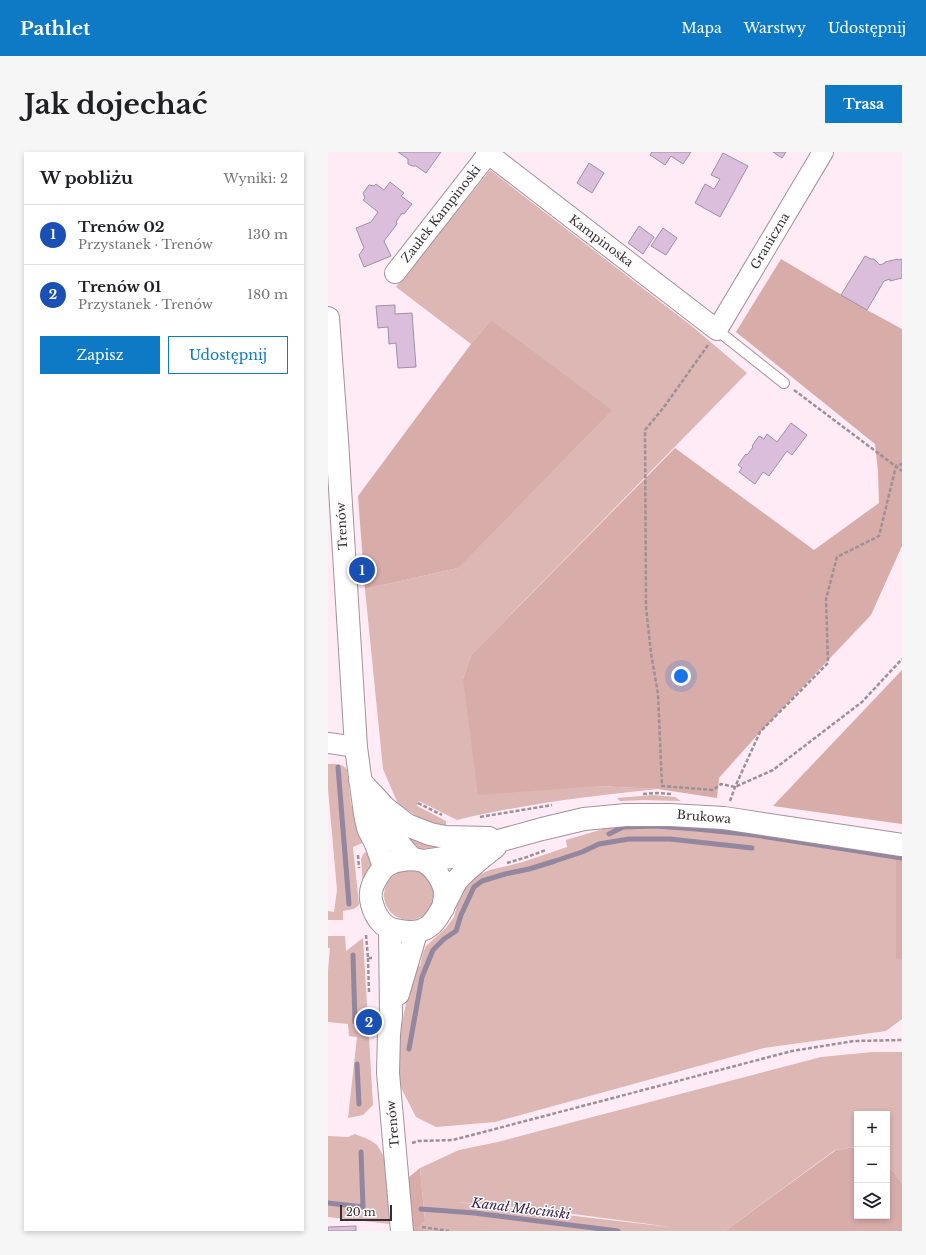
<!DOCTYPE html>
<html lang="pl">
<head>
<meta charset="utf-8">
<style>
	body { margin:0; font-family:"Libre Baskerville",serif; background:#f6f6f6; color:#202124 }
	.controls { position:absolute; right:12px; bottom:12px; display:grid; overflow:hidden; border-radius:0px; box-shadow:0 2px 6px #0003 }
	.controls button { width:36px; height:36px; display:grid; place-items:center; padding:0; border:0; border-bottom:1px solid #e0e0e0; background:#fff; color:#202124; font:20px sans-serif }
	.scale { position:absolute; left:12px; bottom:10px; width:52px; box-sizing:border-box; padding-left:4px; border:2px solid #362d32; border-top:0; font-size:11px; line-height:14px; white-space:nowrap; color:#362d32; -webkit-text-stroke:3px #fff; paint-order:stroke }
	.you { position:absolute; left:353px; top:524px; width:14px; height:14px; margin:-10px; border:3px solid #fff; border-radius:50%; background:#1a73e8; box-shadow:0 0 0 6px #1a73e833 }
	.badge { display:grid; place-items:center; width:26px; height:26px; border-radius:50%; background:#0e7ac5; color:#fff; font-size:13px; font-weight:700 }
	.pin { position:absolute; translate:-50% -50%; border:2px solid #fff; box-shadow:0 1px 4px #0006 }
	.list { margin:0; padding:0; list-style:none }
	h2 { display:flex; justify-content:space-between; align-items:center; height:52px; margin:0; padding:0 16px; font-size:17px }
	h2 small { font-size:13px; font-weight:400; color:#757577 }
	.list li { display:grid; grid-template-columns:26px 1fr auto; gap:12px; align-items:center; box-sizing:border-box; height:60px; padding:0 16px; border-top:1px solid #e0e0e0 }
	.list b { display:block; font-size:15px; white-space:nowrap }
	.list p { margin:0; font-size:13px; white-space:nowrap; color:#757577 }
	.list em { font-size:13px; font-style:normal; color:#757577 }
	.actions { display:flex; gap:8px; padding:12px 16px }
	.actions a { flex:1; padding:9px 0; border:1px solid #0e7ac5; border-radius:0px; text-align:center; font-size:14px; color:#0e7ac5 }
	.actions .main { background:#0e7ac5; color:#fff }
	.icon { flex:none; width:22px; height:22px; fill:none; stroke:currentColor; stroke-width:2; stroke-linecap:round; stroke-linejoin:round }
	.map { position:relative; flex:none; width:574px; height:1079px; overflow:hidden; border-radius:0px }
	header { display:flex; align-items:center; gap:24px; box-sizing:border-box; height:56px; padding:0 20px; background:#0e7ac5; color:#fff }
	header strong { font-size:19px }
	nav { display:flex; gap:22px; margin-inline-start:auto; font-size:14px }
	.intro { display:flex; align-items:center; justify-content:space-between; box-sizing:border-box; height:96px; padding:0 24px }
	h1 { margin:0; font-size:28px }
	.button { padding:10px 18px; border-radius:0px; background:#0e7ac5; color:#fff; font-size:14px; font-weight:700 }
	main { display:flex; gap:24px; padding:0 24px }
	aside { flex:1; background:#fff; border-radius:0px; box-shadow:0 2px 6px #0003 }
	.map>svg:first-child { display:block }
</style>
</head>
<body>
<header>
<strong>Pathlet</strong>
<nav><a>Mapa</a><a>Warstwy</a><a>Udostępnij</a></nav>
</header>
<div class="intro"><h1>Jak dojechać</h1><a class="button">Trasa</a></div>
<main>
<aside>
<h2>W pobliżu<small>Wyniki: 2</small></h2>
<ul class="list">
<li><span class="badge" style="background:#1a4fb4">1</span><div><b>Trenów 02</b><p>Przystanek · Trenów</p></div><em>130 m</em></li>
<li><span class="badge" style="background:#1a4fb4">2</span><div><b>Trenów 01</b><p>Przystanek · Trenów</p></div><em>180 m</em></li>
</ul>
<div class="actions"><a class="main">Zapisz</a><a>Udostępnij</a></div>
</aside>
<div class="map">
<svg width="574" height="1079" viewBox="0 0 574 1079">
	<rect width="100%" height="100%" fill="#feebf5"/>
	<path fill="#dcb7b4" fill-rule="evenodd" d="M162,18L365,175L419,221L143,503L135,527L269,634L330,637C263,644 195,652 129,668L91,649L89,654L118,669V675L96,669L70,652L55,617L37,437L130,416L163,168L143,192L68,135Z
		M0,612C7,612 15,611 19,618L23,652L30,671L39,689L25,695L31,753L26,757L15,759V768H0V759L6,760L9,738L0,637Z
		M325,643L347,645L353,649L316,648L292,649L289,646Z
		M359,671L568,701V806L574,808V867L558,879L436,896L167,970L108,975L88,965L69,928L71,885L86,814H92L95,801L98,794L118,776L126,765L132,742L145,725L162,718L195,710L239,695L238,688L292,672Z
		M80,680L122,699L96,701L72,685Z
		M43,698L44,714L36,747L33,707L36,701Z
		M56 743a25 25 0 1 1 50 0a25 25 0 1 1-50 0Z
		M0,784H17L18,799L35,786L45,953L35,963L20,966L29,885L21,884L20,872L0,870V819L2,796H0Z
		M545,900H574V1031L559,1012V962H529V995L507,998L397,1079H107L88,1076L97,1069L92,1016L131,998L170,990L493,905ZM127,1050L208,1057L343,1075H342Z
		M27,982L42,988L49,993L55,1003L58,1015L62,1072L0,1065V984L20,985Z"/>
	<path fill="#d8aca9" d="M453,107L539,158L574,177V394L543,463L432,580L391,626L389,646L330,637L269,634L150,643L135,527L143,503L347,296L486,398L551,351L550,319L547,292L408,180Z
		M163,168L284,258L130,416L37,437L30,344L143,192Z
		M574,518V672L445,654Z
		M568,701L574,702V808L568,807Z
		M529,995V1064H559V1012L574,1031V1079H397L508,998Z
		M92,1016L97,1069L89,1076L107,1079H80L77,1031L81,1025Z"/>
	<g fill="none" stroke-linecap="round" stroke-linejoin="round">
		<path stroke="#93869f" stroke-width="5" d="M10,615L21,752
			M281,682L295,675L328,674L368,677L427,683L574,706
			M25,803L27,870
			M81,897L94,825L105,798L116,787L128,779L133,763L146,735L154,729L177,722L201,717L227,709L254,700L271,692L301,687H342L424,696
			M29,912L31,952
			M0,1051L35,1055L33,1000
			M93,1057L146,1061L290,1079"/>
	</g>
	<path fill="#dbbedc" stroke="#a090a1" d="M70,0H113L98,21L88,14H84L80,12V7Z
		M324,0H363L355,12L343,4L337,13L322,3Z
		M445,0H458L454,6Z
		M395,1L420,14L392,65L367,51L377,32L386,37L392,27L383,23Z
		M261,11L276,21L264,41L249,31Z
		M62,30L76,41L73,44L84,52L76,62L74,61L68,70L69,71V72L56,89L63,104L36,115L31,103L36,96L28,76L43,70L50,60L35,48L37,46L35,41L41,33L46,34L48,32L56,38Z
		M311,74L326,85L315,102L300,91Z
		M335,76L349,86L338,103L323,94Z
		M537,104L543,107H546L552,113L557,111V110L570,107V108L574,107V126L562,129V127L556,129L539,158L513,143Z
		M67,153V162L84,161L88,215L70,216L68,191L61,192L60,175L50,176L48,154Z
		M463,271L479,283L464,303L459,299L441,324L435,320L427,332L411,320L414,316L410,313L417,303L418,302L419,303L425,295L424,294L431,284L436,287L439,282L449,290Z
		M28,1074V1079H0V1075Z"/>
	<g fill="none" stroke-linecap="round" stroke-linejoin="round">
		<g stroke="#a5909b" stroke-width="12">
			<path id="lane" d="M389,178L456,231"/>
		</g>
		<g stroke="#a5909b" stroke-width="22">
			<path id="street" d="M158,0L389,178L495,0
				M67,121L160,2
				M0,591L28,595"/>
		</g>
		<g stroke="#a5909b" stroke-width="24">
			<path id="secondary" d="M0,166L9,288L28,595L37,662L40,676L48,692L56,715
				M32,629L57,656L79,673L102,682L117,685L161,686
				M45,653L65,685L84,707
				M96,709L129,704L163,691L214,677L256,667L298,663H342L396,666L574,693
				M115,756C116,751 117,746 117,741C116,729 106,714 95,709C88,707 81,707 74,708C66,709 58,712 53,719C46,729 40,739 44,752C47,764 55,776 67,778C101,786 108,770 121,743C124,738 126,732 130,727C141,715 154,705 167,695
				M62,777L63,864L61,882L60,921L74,1079
				M70,842L88,781"/>
		</g>
		<path stroke="#9e9097" stroke-width="2.5" stroke-dasharray="4 2" stroke-linecap="butt" d="M380,193L336,255L317,278L318,455L323,501L330,542L334,634L385,638L393,632L407,635L445,618L534,550L574,507
			M466,238L574,319
			M315,642L329,641L343,642
			M402,649L407,635L432,580L500,511L498,447L509,405L551,384L568,314L574,312
			M90,651L114,663
			M152,665L224,653
			M30,703L31,716
			M179,711L199,705L218,698
			M38,783L40,806H44
			M40,806L41,841
			M84,991L90,989L125,988L464,899L526,889L574,888
			M94,1075L121,1079"/>
		<use href="#lane" stroke="#fff" stroke-width="10"/>
		<use href="#street" stroke="#fff" stroke-width="20"/>
		<use href="#secondary" stroke="#fff" stroke-width="22"/>
	</g>
	<g text-anchor="middle" stroke-width="3" stroke-linejoin="round" paint-order="stroke">
		<g font-size="12" fill="#362d32" stroke="#fff">
			<text transform="translate(113 62) rotate(-52)" y="4">Zaułek Kampinoski</text>
			<text transform="translate(273 89) rotate(37)" y="4">Kampinoska</text>
			<text transform="translate(442 89) rotate(-59)" y="4">Graniczna</text>
			<text transform="translate(14 374) rotate(-93)" y="4">Trenów</text>
			<text transform="translate(376 665) rotate(5)" y="4">Brukowa</text>
			<text transform="translate(65 972) rotate(-95)" y="4">Trenów</text>
		</g>
		<g font-size="13" font-style="italic" fill="#331c49" stroke="#fff">
			<text transform="translate(193 1056) rotate(7)" y="5">Kanał Młociński</text>
		</g>
	</g>
</svg>
<div class="controls">
<button>+</button>
<button>−</button>
<button><svg class="icon" aria-label="layers" viewBox="0 0 24 24"><path d="M12 4l9 5-9 5-9-5zM3 14l9 5 9-5"/></svg></button>
</div>
<div class="scale">20 m</div>
<div class="you"></div>
<div class="pin badge" style="left:34px;top:418px;background:#1a4fb4">1</div>
<div class="pin badge" style="left:41px;top:870px;background:#1a4fb4">2</div>
</div>
</main>
</body>
</html>
